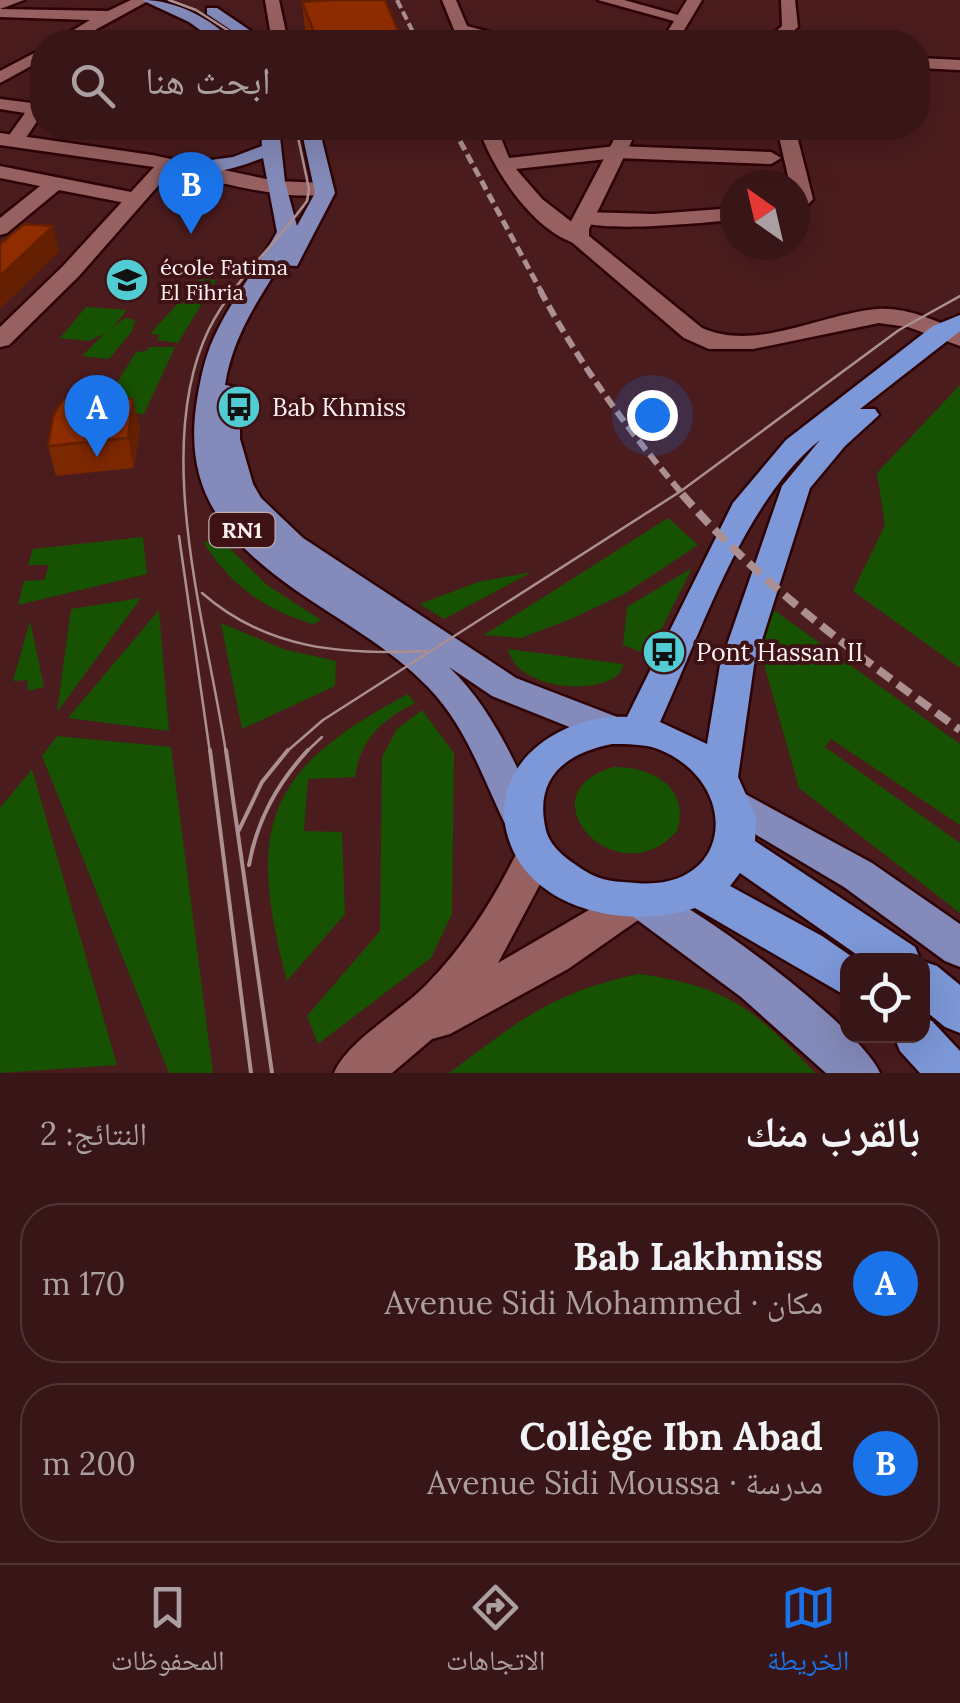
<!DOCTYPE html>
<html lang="ar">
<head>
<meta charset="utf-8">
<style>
	body { margin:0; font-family:Lora,"Noto Naskh Arabic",serif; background:#3f1e1f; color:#f1f3f6; direction:rtl }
	.controls { position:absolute; right:30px; bottom:30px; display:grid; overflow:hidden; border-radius:20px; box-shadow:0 10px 40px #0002 }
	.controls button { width:90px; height:90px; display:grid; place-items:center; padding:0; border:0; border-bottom:2px solid #523435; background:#381516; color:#f1f3f6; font:50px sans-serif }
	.compass { position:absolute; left:720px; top:170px; width:90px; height:90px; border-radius:50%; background:#381516; box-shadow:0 10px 40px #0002; rotate:326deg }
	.you { position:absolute; left:652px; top:415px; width:35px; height:35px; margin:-25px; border:8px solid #fff; border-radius:50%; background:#1a73e8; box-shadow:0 0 0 15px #1a73e833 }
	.badge { display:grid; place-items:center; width:65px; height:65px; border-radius:50%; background:#1a73e8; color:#fff; font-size:32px; font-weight:700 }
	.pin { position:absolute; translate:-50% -82px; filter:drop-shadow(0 2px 5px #0008) }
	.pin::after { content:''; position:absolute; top:52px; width:35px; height:30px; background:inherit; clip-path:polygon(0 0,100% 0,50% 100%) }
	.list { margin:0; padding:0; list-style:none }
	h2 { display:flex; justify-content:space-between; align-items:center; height:130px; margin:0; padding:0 40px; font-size:42px }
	h2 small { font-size:32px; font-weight:400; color:#ab9fa1 }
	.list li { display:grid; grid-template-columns:65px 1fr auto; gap:30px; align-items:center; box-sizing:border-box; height:160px; margin:0 20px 20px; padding:0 20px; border:2px solid #523435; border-radius:40px }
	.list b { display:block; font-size:38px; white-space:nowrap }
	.list p { margin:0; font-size:32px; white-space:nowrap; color:#ab9fa1 }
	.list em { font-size:32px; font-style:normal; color:#ab9fa1 }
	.icon { flex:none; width:55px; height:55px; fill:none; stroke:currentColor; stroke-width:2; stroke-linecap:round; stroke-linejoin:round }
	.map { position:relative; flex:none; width:960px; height:1073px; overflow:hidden; direction:ltr }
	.search { position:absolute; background:#381516; box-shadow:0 10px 40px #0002; left:30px; right:30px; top:30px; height:110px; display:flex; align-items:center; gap:25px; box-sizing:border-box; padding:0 35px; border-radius:40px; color:#ab9fa1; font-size:38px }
	.sheet { height:490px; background:#381516 }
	nav { display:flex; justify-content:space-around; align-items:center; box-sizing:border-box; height:140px; border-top:2px solid #523435; background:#381516; font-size:28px; color:#ab9fa1 }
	nav a { display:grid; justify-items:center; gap:5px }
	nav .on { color:#1a73e8 }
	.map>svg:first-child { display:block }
</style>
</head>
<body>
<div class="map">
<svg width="960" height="1073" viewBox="0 0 960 1073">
	<rect width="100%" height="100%" fill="#4b1c1e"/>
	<path fill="#165201" d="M200,279L216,280L178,343L157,340L160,335L150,334Z
		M86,307L127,310L112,328L125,318L135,320L132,331L109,359L82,356L105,333L89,341L60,338Z
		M149,347H175L144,414L99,412L136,352L147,351Z
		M960,385V668L853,591L885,525L877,473Z
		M668,518L698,545L624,594L573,618L521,638L484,635Z
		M217,536L267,585L321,620L313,624C265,610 231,586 204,543Z
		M143,537L147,574L18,605L24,581L44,580L49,565H28L33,549Z
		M692,568L651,650L644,648L641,652L623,645L627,607Z
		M532,572L444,619L420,604L478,582Z
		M141,598L57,712L71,609Z
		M771,608L960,744V825L831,739L825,747L960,843V913L799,788L758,643Z
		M159,610L169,731L68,718Z
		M30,621L44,687L28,691L27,680L13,681Z
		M221,623L283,649L336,661L335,686L242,729Z
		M508,649L623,664C622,696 518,696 508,649Z
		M408,694L415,703C383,719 360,739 355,777L308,779L304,831L342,832L345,914L287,981C246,826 265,770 408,694Z
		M422,710L454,753L452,914L431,958L318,1044L307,1016L380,931L382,757L397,729Z
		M57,736L171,747L213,1073H169L42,756Z
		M614,767C652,766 691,788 677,831C618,899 520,793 614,767Z
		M32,769L117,1065L0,1073V808Z
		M639,974C729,987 753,1008 815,1073H449C518,1022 551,992 639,974Z"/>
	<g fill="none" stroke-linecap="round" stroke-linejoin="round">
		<g stroke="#2e0307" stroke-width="5">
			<path id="minor" d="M131,0H150L73,42H54L90,20L0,17V9L108,11Z
				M265,0H279L288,42H272Z
				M442,0H456L467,26L493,33L499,42H483L455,32Z
				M598,0H624L689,18L681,23Z
				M781,0H795L798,27L781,42H764L782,26Z
				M42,49V60L0,83V71Z
				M918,58L960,60V70L918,68Z
				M42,97V114L21,145H7L5,141L25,113L0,109V99L32,103Z
				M479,128H497L509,158L616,146L771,152L781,158L771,164L616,158L516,169L542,199L586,233L589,238L586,243L578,244C534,233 491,167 479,128Z
				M777,128H795L813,199L802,211L795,213V185H790Z
				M0,166L136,193L146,199L136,205L59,190L7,233L0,235V218L40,186L0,178Z
				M735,208V220C706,222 591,235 573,218L583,212L654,214Z
				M536,838L550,842L556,854L498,963L630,886L644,892L650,904L644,916L568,969L450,1034L432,1039L392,1073H334C348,1040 402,1011 428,983C468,942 497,894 522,842Z"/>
		</g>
		<g stroke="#2e0307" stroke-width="5">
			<path id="tertiary" d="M0,0H24L0,9Z
				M687,0H702L677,42H661Z
				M620,128H638L589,229V236L702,328C756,352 821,314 877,309C906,307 934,320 960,331V346L908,327L879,323L753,349H709L684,338L567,238V229Z
				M0,133L152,155L276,181L324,183L334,189C311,209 203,178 171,171L79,276L9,345L0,347V327L63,266L154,167L0,145Z"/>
		</g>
		<g stroke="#2e0307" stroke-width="5">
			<path id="primary" d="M142,0C176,0 210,18 234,42H217L189,22Z
				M207,8H217L267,42H249L207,14Z
				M261,128H279L285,182L297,226L315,193L301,128H319L335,193L297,266L280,265C256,303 232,339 225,385L236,387L240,392V439L253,484L261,498L303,538L516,678L625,720L630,730L625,740L612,744L492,696L449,667C493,709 517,767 542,821L537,832L523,837L509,832C484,782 468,728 428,687C389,647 340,621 294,589C221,537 181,487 198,394C202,371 207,350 218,329C235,295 259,265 277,232L263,158C242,166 198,182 179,168L182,164L233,157L262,146Z
				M736,789L872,863L960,924V967L945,961L844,887L723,815L717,804L723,793Z
				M646,886C697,905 860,1027 880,1073H826L741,997L632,916L626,904L632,892Z"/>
		</g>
		<g stroke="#2e0307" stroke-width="5">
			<path id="trunk" d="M960,315V331L860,409H875L879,415L845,446L810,488L754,665L738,777L756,817L755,841L915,947L921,961H866L740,873L730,886L822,936L858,961H848V997L695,908C632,930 530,912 508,837C486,765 562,713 627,717L733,503L786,440L933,326ZM820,440L782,486L720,665L707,744L660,722C701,633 743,502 820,440ZM612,744C627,744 644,744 658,749C742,782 734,892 636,883C618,882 600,881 585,871C568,860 548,847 545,826C535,776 567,753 612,744Z
				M922,961L937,966L960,985V1033L945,1027L922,1008Z
				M922,1017L932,1021L960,1051V1073H920L900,1051L894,1036H922Z"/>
		</g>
		<use href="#minor" fill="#986161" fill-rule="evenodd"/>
		<use href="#tertiary" fill="#986161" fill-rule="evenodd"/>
		<use href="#primary" fill="#848aba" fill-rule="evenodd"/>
		<use href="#trunk" fill="#7d98d8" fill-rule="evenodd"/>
		<path stroke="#ac9091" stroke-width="2.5" d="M169,0L196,10L246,42
			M179,536L210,753
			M202,593C267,650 343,655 426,651
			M226,753C207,627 151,448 209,329C233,281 276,244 307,201L309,189L296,128
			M285,753L323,720L681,491L899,330L960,296
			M305,753L322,737"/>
		<path stroke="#ac9091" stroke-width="4" d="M210,750L251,1073
			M226,750L272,1073
			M239,830L262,782L288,750
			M249,865C257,820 277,784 308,750"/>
		<path stroke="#ac9091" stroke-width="4" stroke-dasharray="9 4" stroke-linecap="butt" d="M397,0L418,42"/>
		<path stroke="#ac9091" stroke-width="5" stroke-dasharray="10 5" stroke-linecap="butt" d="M453,128L542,293"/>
		<path stroke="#ac9091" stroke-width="6" stroke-dasharray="12 6" stroke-linecap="butt" d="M540,290C580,365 629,432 685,497"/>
		<path stroke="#ac9091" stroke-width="8" stroke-dasharray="16 8" stroke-linecap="butt" d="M682,494C762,587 862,658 960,730"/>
	</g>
	<path fill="#7b2700" d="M302,2L403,42H310L305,29Z
		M140,428L134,468L56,476L48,446Z"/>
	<path fill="#642000" d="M53,226L59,252L0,309V276Z
		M133,399L140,428L134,468L128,438Z"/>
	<path fill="#8f2d00" stroke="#642000" stroke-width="2.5" d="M334,0H385L403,42H318L302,2Z
		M24,224L53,226L0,276V244Z
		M63,399H133L128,438L48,446L53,416Z"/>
	<defs>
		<g id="school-disc" transform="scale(2.25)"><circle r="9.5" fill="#51ccd2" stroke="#3f1215"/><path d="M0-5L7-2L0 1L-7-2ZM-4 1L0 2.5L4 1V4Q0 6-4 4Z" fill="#111"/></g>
		<g id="bus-disc" transform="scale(2.25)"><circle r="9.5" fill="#51ccd2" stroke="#3f1215"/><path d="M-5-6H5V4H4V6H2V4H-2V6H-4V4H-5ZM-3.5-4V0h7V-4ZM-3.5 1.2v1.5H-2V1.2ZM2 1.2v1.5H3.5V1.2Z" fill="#111"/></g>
	</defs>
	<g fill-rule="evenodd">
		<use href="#school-disc" x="127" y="280"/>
		<use href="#bus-disc" x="239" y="407"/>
		<use href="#bus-disc" x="664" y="652"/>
	</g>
	<g text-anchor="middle" stroke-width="8" stroke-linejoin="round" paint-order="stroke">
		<g font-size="22" fill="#fdf0f0" stroke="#3f1215" text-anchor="start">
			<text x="160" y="275">école Fatima<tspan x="160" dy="25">El Fihria</tspan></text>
		</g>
		<rect fill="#3f1215" stroke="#c4adae" stroke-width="2.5" x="209.5" y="513" width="65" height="34" rx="8"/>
		<g font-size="22" font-weight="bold" fill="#fdf0f0">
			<text x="242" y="538">RN1</text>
		</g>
		<g font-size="25" fill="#fdf0f0" stroke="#3f1215" text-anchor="start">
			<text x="272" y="416">Bab Khmiss</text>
			<text x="696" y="661">Pont Hassan II</text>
		</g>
	</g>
</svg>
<div class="controls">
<button><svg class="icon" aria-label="locate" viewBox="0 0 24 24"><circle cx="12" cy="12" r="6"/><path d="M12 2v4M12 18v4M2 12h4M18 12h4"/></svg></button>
</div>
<svg class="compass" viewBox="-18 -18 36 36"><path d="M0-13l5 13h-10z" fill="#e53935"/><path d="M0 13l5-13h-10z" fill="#ab9fa1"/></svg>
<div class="you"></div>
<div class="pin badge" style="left:97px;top:457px">A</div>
<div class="pin badge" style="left:191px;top:234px">B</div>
<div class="search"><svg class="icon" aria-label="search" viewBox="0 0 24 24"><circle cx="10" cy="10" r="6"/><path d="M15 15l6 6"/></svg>ابحث هنا</div>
</div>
<section class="sheet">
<h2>بالقرب منك<small>النتائج: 2</small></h2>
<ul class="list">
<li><span class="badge">A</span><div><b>Bab Lakhmiss</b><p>مكان · Avenue Sidi Mohammed</p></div><em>170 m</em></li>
<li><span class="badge">B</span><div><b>Collège Ibn Abad</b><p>مدرسة · Avenue Sidi Moussa</p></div><em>200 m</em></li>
</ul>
</section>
<nav>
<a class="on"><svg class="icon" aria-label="map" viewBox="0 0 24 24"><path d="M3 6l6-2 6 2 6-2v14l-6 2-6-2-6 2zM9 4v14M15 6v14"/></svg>الخريطة</a>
<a><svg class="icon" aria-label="directions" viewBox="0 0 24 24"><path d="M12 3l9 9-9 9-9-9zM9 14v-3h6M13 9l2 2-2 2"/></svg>الاتجاهات</a>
<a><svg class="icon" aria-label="saved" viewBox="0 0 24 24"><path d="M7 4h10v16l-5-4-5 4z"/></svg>المحفوظات</a>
</nav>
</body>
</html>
